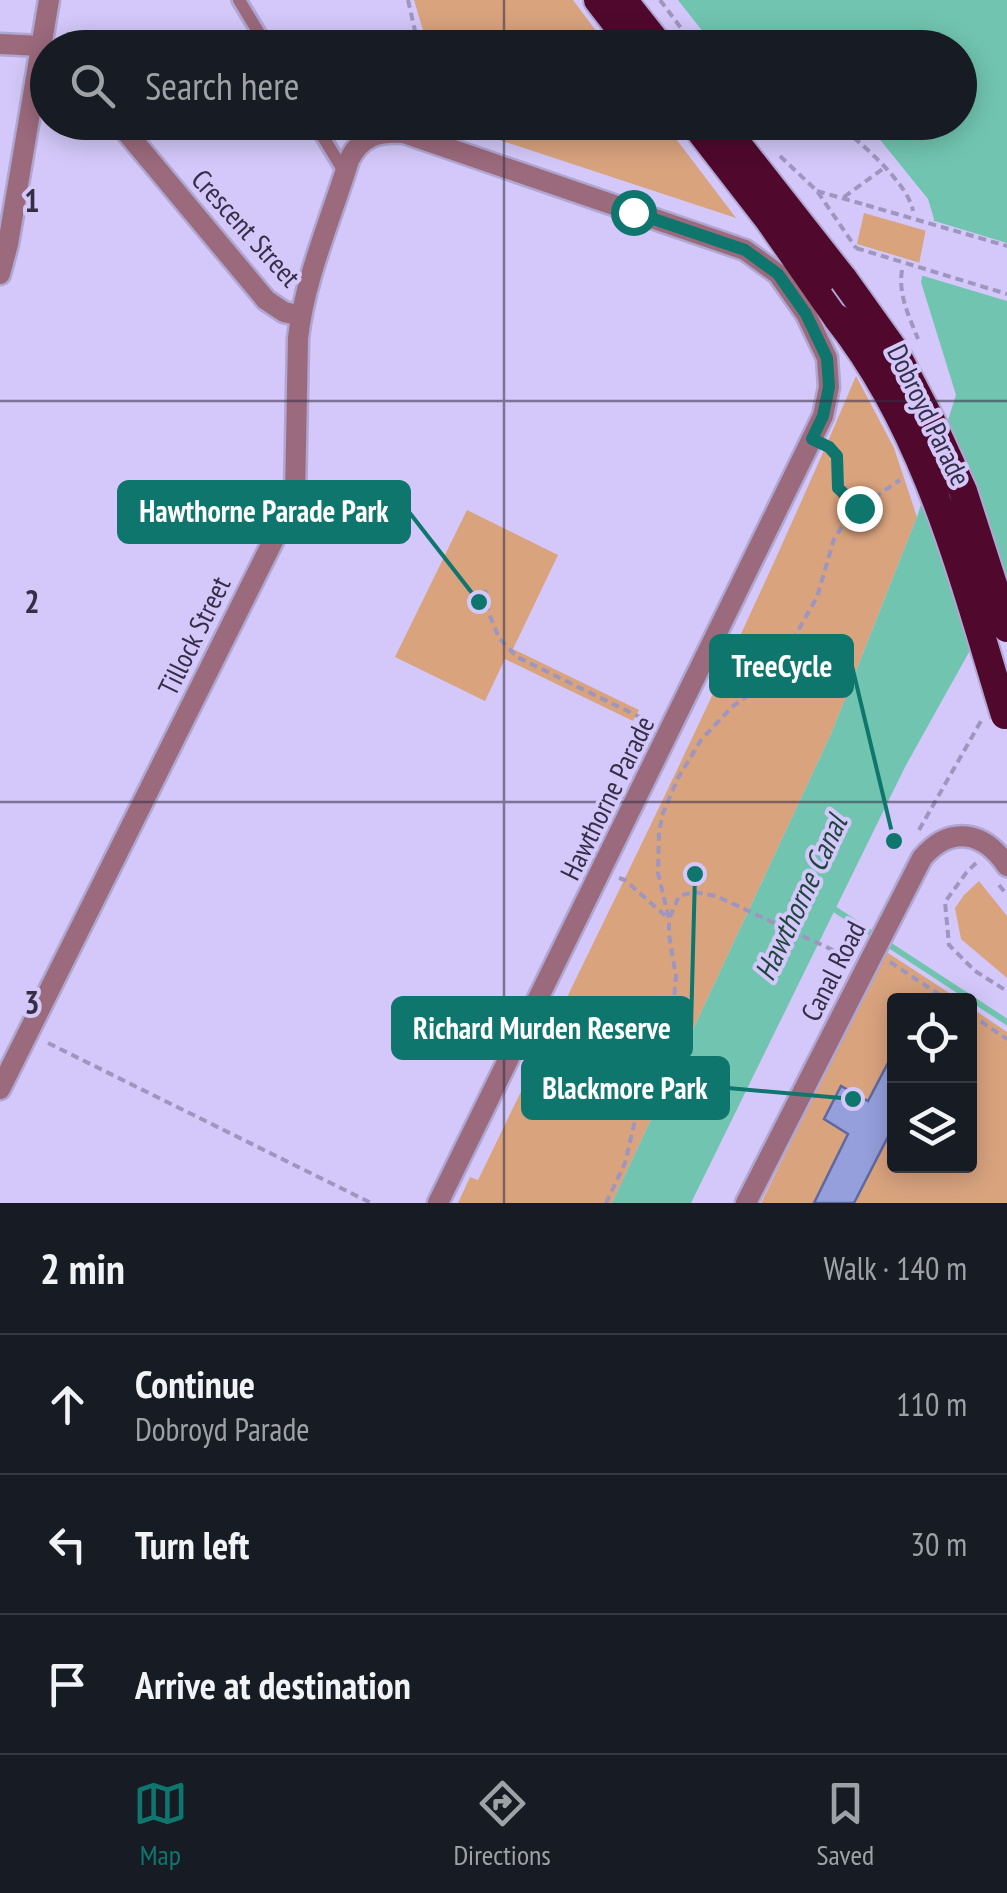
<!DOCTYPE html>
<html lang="en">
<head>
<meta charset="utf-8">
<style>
	body { margin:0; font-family:"PT Sans Narrow",sans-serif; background:#20242c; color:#f1f3f6 }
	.controls { position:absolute; right:30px; bottom:30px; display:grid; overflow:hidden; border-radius:10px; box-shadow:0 5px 25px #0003 }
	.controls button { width:90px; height:90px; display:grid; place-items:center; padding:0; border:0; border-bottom:2px solid #363941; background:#171b24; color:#f1f3f6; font:50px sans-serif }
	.stop { position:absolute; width:30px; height:30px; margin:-22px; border:8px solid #0f766e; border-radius:50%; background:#fff }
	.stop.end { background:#0f766e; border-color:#fff; box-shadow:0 2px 10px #0008 }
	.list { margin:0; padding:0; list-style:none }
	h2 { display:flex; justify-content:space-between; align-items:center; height:130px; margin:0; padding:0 40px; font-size:42px }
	h2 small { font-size:32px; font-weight:400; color:#9ea1a6 }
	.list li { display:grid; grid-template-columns:65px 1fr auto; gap:30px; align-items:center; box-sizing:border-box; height:140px; padding:0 40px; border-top:2px solid #363941 }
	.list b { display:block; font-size:38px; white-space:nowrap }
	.list p { margin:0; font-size:32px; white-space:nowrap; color:#9ea1a6 }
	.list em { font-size:32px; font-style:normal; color:#9ea1a6 }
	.icon { flex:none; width:55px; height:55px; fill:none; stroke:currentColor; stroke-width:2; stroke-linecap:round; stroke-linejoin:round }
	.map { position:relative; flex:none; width:1007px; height:1203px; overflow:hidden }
	.search { position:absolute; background:#171b24; box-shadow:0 5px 25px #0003; left:30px; right:30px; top:30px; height:110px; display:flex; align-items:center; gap:25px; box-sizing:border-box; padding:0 35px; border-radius:55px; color:#9ea1a6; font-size:38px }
	.sheet { height:550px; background:#171b24 }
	nav { display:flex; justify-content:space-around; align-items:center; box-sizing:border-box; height:140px; border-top:2px solid #363941; background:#171b24; font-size:28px; color:#9ea1a6 }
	nav a { display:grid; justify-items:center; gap:5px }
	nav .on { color:#0f766e }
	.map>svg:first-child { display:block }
</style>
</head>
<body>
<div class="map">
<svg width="1007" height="1203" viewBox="0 0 1007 1203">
	<rect width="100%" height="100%" fill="#d3c8f9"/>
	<path fill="#d9a37e" d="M414,0H573L608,47H428Z
		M448,123H664L736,218Z
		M864,213L1007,254V289L857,244Z
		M856,376L894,448L917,517L831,734L612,1203H458L470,1177L478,1180C607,914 740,649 856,376Z
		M467,510L558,555L513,649L639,710L633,721L505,659L485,701L395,657Z
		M979,881L1007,916V978L961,939L955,908L964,895Z
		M885,951L960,1000L894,1001V1166H970V1007L1007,1032V1203H761Z"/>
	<path fill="#71c5b0" d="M678,0H1007V584L905,767L691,1203H612L831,734L917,517L956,395L921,282L934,219L928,199L869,126L859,123L960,122V48L715,47Z"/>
	<path fill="#d3c8f9" d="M928,219L1007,243V301L917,274Z"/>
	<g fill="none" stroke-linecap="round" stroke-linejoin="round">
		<path stroke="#71c5b0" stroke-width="6" d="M828,905L1007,1022"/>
	</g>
	<path fill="#949fdb" stroke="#5f689f" stroke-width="2.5" d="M889,1061L894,1064V1125L854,1203H814L848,1134L824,1119L841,1086L868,1101Z"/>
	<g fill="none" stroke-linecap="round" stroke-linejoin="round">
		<g stroke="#b0a6d2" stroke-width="18">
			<path id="service" d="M239,0L268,48
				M314,122L345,173"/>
		</g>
		<g stroke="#b0a6d2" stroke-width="25">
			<path id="minor" d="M0,44L41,46L48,51
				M118,122L266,300L284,312L301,316
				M0,274L8,244L49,0
				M0,1089L295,497L298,338C305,277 331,219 349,160C361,136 378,131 404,133L745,250L778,274L806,314L827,358L829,387L823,416L438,1203
				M746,1203L922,858C950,825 984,831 1007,866"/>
		</g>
		<g stroke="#b0a6d2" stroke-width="32">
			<path id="trunk" d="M598,0L635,48
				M623,0L661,48
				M693,122L769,220L838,319
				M720,122L844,280"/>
		</g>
		<path stroke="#9f96bf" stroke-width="4" stroke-dasharray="8 5" stroke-linecap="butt" d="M408,0L419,48
			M660,0L696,48
			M833,122C856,137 909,184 913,211
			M780,156L817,191L856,248
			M817,191L866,205
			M844,197L884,168
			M902,270C898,295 909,316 918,339
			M831,449L837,456L838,488L859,508
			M485,590L488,611L499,638L517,657L652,723
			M919,830L981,721
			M976,863L966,873L945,902L949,945L975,971L1007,991
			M619,878L625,880L669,919
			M999,885L1007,895
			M670,917L679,896L694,892L716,896L848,957
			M890,962L949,1001
			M970,1014L1007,1039
			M48,1043L371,1203
			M606,1203L625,1163L640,1099L662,1055L670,1032L673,1012L676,976L669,935V919L658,873L659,832L663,813L678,778L701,740L733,706L759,688L786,652L817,597L834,539L845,522L859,508L900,480"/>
		<use href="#service" stroke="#9b6a7c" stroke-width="12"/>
		<use href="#minor" stroke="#9b6a7c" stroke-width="20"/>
		<use href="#trunk" stroke="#50082d" stroke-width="28"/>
		<g stroke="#b0a6d2" stroke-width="32" stroke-linecap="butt">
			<path id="trunk-bridge" d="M844,280L894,350L932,423L963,491L1007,628
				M838,319C928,433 963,579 1005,715"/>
		</g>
		<path stroke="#9f96bf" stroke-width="4" stroke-dasharray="8 5" stroke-linecap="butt" d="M866,205L1007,246
			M856,248L1007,294"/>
		<use href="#trunk-bridge" stroke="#50082d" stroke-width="28"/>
	</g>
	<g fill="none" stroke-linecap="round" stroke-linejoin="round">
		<path stroke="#0f766e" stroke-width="12" d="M633,212L745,250L778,274L806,314L827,358L829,387L823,416L812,439L829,447L837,456L838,488L859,508"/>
	</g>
	<path fill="none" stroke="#342e46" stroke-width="2.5" stroke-opacity="0.55" d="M504,0V48M504,122V1203M0,401H1007M0,802H1007"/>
	<g text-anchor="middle" stroke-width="8" stroke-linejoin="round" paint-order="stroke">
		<g font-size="28" fill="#342e46" stroke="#d3c8f9">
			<text transform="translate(246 228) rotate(48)" y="10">Crescent Street</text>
			<text transform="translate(929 415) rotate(64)" y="10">Dobroyd Parade</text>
			<text transform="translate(194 636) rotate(-64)" y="10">Tillock Street</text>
			<text transform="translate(607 798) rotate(-64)" y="10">Hawthorne Parade</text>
			<text transform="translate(833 971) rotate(-63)" y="10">Canal Road</text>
		</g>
		<g font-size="30" font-style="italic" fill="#20463d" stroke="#d3c8f9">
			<text transform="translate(801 898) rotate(-65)" y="10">Hawthorne Canal</text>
		</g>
	</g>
	<g font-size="32" text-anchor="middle" font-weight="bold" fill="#342e46" stroke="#d3c8f9" stroke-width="8" stroke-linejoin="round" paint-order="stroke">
		<text x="32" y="212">1</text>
		<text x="32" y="613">2</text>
		<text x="32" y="1014">3</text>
	</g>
	<path fill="none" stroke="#0f766e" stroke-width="4" d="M479 602L409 512M894 841L852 666M695 874L691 1028M853 1099L728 1088"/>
	<g fill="#0f766e" stroke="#d3c8f9" stroke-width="4">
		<circle cx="479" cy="602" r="10"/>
		<circle cx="894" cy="841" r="10"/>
		<circle cx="695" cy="874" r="10"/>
		<circle cx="853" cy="1099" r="10"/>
	</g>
	<g fill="#0f766e" stroke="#0f766e" stroke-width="4">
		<rect x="119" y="482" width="290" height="60" rx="10"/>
		<rect x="711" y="636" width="141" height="60" rx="10"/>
		<rect x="393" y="998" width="298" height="60" rx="10"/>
		<rect x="523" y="1058" width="205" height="60" rx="10"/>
	</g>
	<g font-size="30" text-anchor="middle" font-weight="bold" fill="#fff">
		<text x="264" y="522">Hawthorne Parade Park</text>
		<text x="782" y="677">TreeCycle</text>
		<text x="542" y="1039">Richard Murden Reserve</text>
		<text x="625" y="1099">Blackmore Park</text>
	</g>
</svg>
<div class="controls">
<button><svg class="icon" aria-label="locate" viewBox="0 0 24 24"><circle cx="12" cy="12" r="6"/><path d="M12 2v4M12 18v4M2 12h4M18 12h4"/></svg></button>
<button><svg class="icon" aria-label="layers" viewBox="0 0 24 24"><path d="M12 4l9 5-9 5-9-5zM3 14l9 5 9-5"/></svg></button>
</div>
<div class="stop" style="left:633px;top:212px"></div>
<div class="stop end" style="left:859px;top:508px"></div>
<div class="search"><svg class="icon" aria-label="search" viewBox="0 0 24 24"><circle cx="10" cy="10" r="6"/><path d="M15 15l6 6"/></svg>Search here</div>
</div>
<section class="sheet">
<h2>2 min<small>Walk · 140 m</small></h2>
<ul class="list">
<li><svg class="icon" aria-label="ahead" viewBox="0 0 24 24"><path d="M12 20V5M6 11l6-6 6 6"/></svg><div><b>Continue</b><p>Dobroyd Parade</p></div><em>110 m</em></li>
<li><svg class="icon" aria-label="left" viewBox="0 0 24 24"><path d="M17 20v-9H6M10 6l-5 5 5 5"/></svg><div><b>Turn left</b></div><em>30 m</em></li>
<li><svg class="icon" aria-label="arrive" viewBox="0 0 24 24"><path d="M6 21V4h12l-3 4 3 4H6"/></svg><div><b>Arrive at destination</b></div></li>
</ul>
</section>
<nav>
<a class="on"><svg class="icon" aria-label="map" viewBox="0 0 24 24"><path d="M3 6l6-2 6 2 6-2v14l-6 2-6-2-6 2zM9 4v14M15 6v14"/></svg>Map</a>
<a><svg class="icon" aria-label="directions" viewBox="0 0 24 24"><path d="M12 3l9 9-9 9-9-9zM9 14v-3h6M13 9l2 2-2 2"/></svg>Directions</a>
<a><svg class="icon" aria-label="saved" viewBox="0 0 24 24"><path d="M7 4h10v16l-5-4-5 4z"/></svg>Saved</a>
</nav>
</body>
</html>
